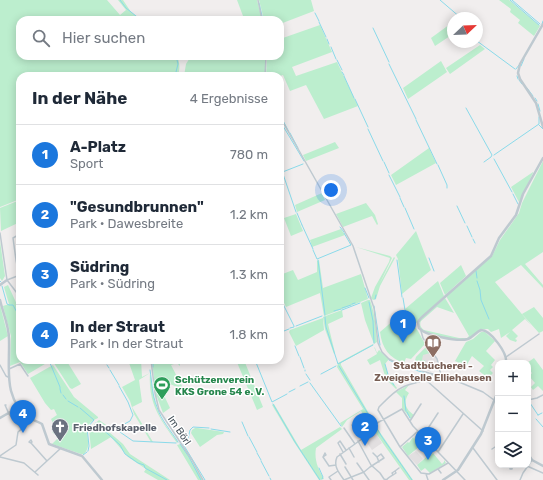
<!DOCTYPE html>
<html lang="de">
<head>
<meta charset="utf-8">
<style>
	body { margin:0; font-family:Rubik,sans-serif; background:#f6f6f7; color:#1f2937 }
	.controls { position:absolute; right:12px; bottom:12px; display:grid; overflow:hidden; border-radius:8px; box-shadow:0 2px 10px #0003 }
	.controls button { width:36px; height:36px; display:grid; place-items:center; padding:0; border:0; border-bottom:1px solid #e0e1e3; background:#fff; color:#1f2937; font:20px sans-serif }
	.compass { position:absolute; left:447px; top:12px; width:36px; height:36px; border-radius:50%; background:#fff; box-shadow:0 2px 10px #0003; rotate:67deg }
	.you { position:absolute; left:331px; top:190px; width:14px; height:14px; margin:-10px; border:3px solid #fff; border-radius:50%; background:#1a73e8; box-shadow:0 0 0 6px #1a73e833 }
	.badge { display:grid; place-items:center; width:26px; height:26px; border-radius:50%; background:#1b77dd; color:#fff; font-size:13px; font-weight:700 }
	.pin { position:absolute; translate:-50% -33px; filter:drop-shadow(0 1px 2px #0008) }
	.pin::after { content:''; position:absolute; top:21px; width:14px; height:12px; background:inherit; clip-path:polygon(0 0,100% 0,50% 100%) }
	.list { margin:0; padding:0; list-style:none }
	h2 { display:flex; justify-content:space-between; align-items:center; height:52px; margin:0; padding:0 16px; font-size:17px }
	h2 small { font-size:13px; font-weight:400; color:#747a83 }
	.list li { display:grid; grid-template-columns:26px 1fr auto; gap:12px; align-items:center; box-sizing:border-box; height:60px; padding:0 16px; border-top:1px solid #e0e1e3 }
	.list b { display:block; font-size:15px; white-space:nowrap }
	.list p { margin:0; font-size:13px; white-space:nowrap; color:#747a83 }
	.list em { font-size:13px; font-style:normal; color:#747a83 }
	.icon { flex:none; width:22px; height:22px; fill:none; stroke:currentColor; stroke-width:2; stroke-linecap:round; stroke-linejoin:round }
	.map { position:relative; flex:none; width:543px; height:480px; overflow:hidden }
	.search { position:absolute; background:#fff; box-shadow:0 2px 10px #0003; left:16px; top:16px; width:268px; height:44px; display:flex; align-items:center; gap:10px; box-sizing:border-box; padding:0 14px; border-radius:12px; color:#747a83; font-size:15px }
	.panel { position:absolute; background:#fff; box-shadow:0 2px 10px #0003; left:16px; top:72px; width:268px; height:292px; border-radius:12px }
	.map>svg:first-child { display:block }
</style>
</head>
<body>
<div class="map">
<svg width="543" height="480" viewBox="0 0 543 480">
	<rect width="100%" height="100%" fill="#f1eeee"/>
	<path fill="#e2dfe0" d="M425,345H426L436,359L438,364L434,366L430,370L431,372L414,365L416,357L426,347Z
		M375,432L382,443L372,450L364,438Z
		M416,451L423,459L417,465L408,456Z"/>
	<path fill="#bceece" d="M0,0H107L120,15L126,10L118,0H123L131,12L141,20H20V56H177C180,63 180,68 178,76H20V199L0,207Z
		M237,0H257L262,20H242L243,16Z
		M259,0H311L314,11L280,24V20H264Z
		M499,0H509L540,26L534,36L518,23L520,20L510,12L511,9Z
		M453,22V34L435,46L431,38Z
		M320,25L332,52L292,67L296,76L337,62L358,106L324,119L306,85L290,91L283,75L280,76H266L267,56H280V39Z
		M480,45L485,49L450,74L446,68Z
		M191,56H265V76H184L186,64Z
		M441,61L447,72L408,99L403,88Z
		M335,142L339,148L306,161L303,155Z
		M429,148L436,163L396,185L391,175Z
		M543,161V252L525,264L543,285V288L521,265L495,282L531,325L525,319L512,330L518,336L515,339L517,340L516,342L510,340L506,336L510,332L501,338L499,329L491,332L488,329H481C477,331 474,335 470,337C460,343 429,334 420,329L419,321L445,298L454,313L437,307L421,321C419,325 421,328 424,330L459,338H467L469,336L446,296L492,256L500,240L519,213L522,203Z
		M533,172V173L519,202L511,187Z
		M322,193L325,200L297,212L295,205Z
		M20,200V222L1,231L0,208Z
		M366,203L375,215L378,224L377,225L372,216L343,227L336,214Z
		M296,214L303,231L291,236L284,218Z
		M341,229L345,235L312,247L310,240Z
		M416,231L431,270L402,294L398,259L396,255Z
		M0,241L5,276L2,281L0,278Z
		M356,247L390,256L392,258L380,283L394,257L395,258L380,286L376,299L373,300L371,298L375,287L389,262L390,258Z
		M319,260L323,288L361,274L368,299L324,316L320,293L286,307L280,294V275L293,270L298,280L317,272V261Z
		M461,265L466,276L445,295L440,283Z
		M438,281L444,296L415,324L405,309Z
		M8,285L20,311V360L50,361L28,374L20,362L10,366L11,336L3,306L9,304L4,287Z
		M368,300H370C375,314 376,328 377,342L374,344L365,320L361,303Z
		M0,305L8,336L0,341Z
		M534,307L543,318V331L539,333L522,314Z
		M342,310L343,317L328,324L335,353L334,354L325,329L323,317Z
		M403,310L418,331L425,344L411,359L406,358L404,363C389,358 382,348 380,332L402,313Z
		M323,318L324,330L296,346L289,332L290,330Z
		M481,332H485L495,341L486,351L495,360L491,365L493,367L490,370L493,373L488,378L479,371L484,366L472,356L466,366L455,361L466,342L473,339Z
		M373,344V345L341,363V365L375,424L371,426L361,411L347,420L342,427L340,423L363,409L337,367L338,363Z
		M425,345H427L433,354L431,355L430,353L423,355L422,360H425L427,370L414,365L416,357L426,347Z
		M374,347L375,348L377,353L379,350L389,359L385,364L389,378L397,388L396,389L386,379L380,360L370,365L367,360L377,354Z
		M534,358L543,370V391L538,386L533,390L531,387L535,383L529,376L532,373L528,369V363H527Z
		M52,360H66L81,384L72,389L70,388Z
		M128,360H141L142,377L150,373V369C152,385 153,403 161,418C166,427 172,434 178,442L177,443C160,419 148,404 150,373L139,380L142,402L132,407L153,442H151L134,414L130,401L122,387L135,380Z
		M152,360H182L180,362V366L177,363L171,365L184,390L170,384L160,387L170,408L163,413L157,397L156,398Z
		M236,360H244L263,407L257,410Z
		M53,365L74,397L98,417V418C76,427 96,442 84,454H81L52,444L58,438L52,432L56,429L51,419L57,415L54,409L51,410L45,403L30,378Z
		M409,385L405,390L409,393C403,402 405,409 414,415L411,419L402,408V398L396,392Z
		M274,404L301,450L340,427L342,429L316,448C314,460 318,469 324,479L319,480L294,442L272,405Z
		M99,420L112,429L109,432L123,444L130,454L170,480H158L144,472L146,469L128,457L111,437L91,449L89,429Z
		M375,425L413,480H409L375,432L366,437L373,431L371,428Z
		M195,428H197L224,432L223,434L217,435L200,447L191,433L192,430Z
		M418,432L426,441L408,456L402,447L408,442L409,443L413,437L414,439Z
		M181,444L203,480H198L177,445Z
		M433,453L442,464L444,462V460L446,463L430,473L425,468L421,471L417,465L429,455L430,456Z"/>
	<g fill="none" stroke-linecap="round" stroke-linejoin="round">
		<path stroke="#8adaea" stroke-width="1" d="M120,0L126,8L141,20
			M440,0L461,18
			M510,0L539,25
			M512,0L540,24
			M259,3L263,20
			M315,13L319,21
			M319,22L326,37
			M542,24L543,21
			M373,28L389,62
			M327,39L329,44
			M477,41L515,69
			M331,47L336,59
			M337,60L342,70
			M389,64L416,119
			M521,66L524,59
			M516,69L519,65
			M342,72L344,75
			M175,76L178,64L176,56
			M344,76L354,98
			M517,76L518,79
			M519,80L522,84
			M527,88L533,96
			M535,98L537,101
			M355,99L368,127
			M538,104L540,111
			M466,108L492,155L491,157L484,162
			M280,115L289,132
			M416,120L437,164
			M280,125L281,124
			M539,125L543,129
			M283,126L304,161
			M368,129L383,161
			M290,133L298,148
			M494,155L539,124V117
			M494,159L512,192
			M384,162L389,173
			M438,165L447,185V188
			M280,173L303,164
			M283,174L296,212
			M389,175L400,197
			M513,194L518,204
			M400,198L404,207
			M457,206L465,223
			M405,208L414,229
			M297,213L302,225
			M302,225L313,249
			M467,226L472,237
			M340,227L344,232
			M473,239L475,243
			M313,250L317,259L351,245L344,233
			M429,258L434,271
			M318,260L325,315
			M397,260L402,297
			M476,271L477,278
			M0,281L1,282
			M477,281L480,290L481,300L489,319
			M2,286L7,304L9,305H13L20,318
			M365,288L369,298
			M280,298L294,326V327L290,328
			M403,298L405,310L415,324
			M375,299L376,295
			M369,302L373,321L374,343
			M352,304L355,303
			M374,306L380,345
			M342,308L351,305
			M342,310L360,303
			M334,311L341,309
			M325,317L326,327L338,364L373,345
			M296,326L322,316
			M284,331L289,329
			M280,332L283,331
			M295,346L299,356
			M300,357L304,368
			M46,360L50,363L60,387V389L61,393
			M104,360L106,363
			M153,360V367
			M255,360L272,402L287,394
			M389,360L399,365L425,373
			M385,364L389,378L394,385
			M107,365L109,368
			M339,366L382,437L412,480
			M110,370L119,385
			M150,370C152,382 152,395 157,407C161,420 171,431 178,442
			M305,370V371
			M306,374L310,380
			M321,374L336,366
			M310,383L341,426
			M300,386L308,382
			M289,392L295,389
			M63,395L66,399
			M404,396L406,411
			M68,401L78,407
			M530,403L538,415
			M273,404L295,442L320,480
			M80,408L94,420L87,428L89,446L88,451
			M407,412L410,418
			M538,415L542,413
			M536,419L543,427
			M242,422L248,436
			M96,423L120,445L125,454L138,463L144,465L145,468L167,480
			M117,428L130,421L133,415L128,402L119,386
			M211,429L230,432
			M117,430L133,441L176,443
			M249,437L257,452
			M181,442L188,439L190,430L193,427L209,428
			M180,444L189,457L201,480
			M183,444L205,480
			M257,453L261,460
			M83,455L87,452
			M261,461L269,476
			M319,468L323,477L322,479
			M270,478L271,480"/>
		<path stroke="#bec9d0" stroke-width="1.5" d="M258,0L262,20
			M265,76L266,56
			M280,117L353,246L374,308L378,343L382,352L389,359L397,363L429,373L447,377L483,392L494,400
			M0,233L7,280L20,297
			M16,260L13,238L20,234
			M19,275L16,260L20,258
			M7,280L20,275
			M421,331L423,338L437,359L441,375
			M506,357L539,334
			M151,360L155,393L159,410L192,460L203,480
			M0,365L6,376L8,377
			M9,369L20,364L28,376
			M432,375C424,383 413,382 403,387C394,391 386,400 379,407L378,410L400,447L421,473L429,474L448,463
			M426,380L483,431
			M528,400L537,398L543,395
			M6,405H5L9,414L22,429
			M410,421L421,404
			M360,423L364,428L369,429
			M352,425L355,431
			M353,427L360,423L357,417
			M344,428L355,444
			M423,436L438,413
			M31,440L32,442L31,443L29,442Z
			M358,441L371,465L380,473L384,479L387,480
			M31,443L47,461
			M400,447L418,431
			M349,448L354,457
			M473,448L497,480
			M492,449L498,445
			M343,452L338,443L340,441L346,450
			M438,452L463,414
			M373,453L377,457
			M340,454L346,464
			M0,456L16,445L18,432L32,420
			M0,457L24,463L38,475
			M323,457L326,455L325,453L323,457L329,466L336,465
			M357,463L369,480
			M509,465L512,467V469H510V467
			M527,466L543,473
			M345,467L353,480
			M438,469L441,473
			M395,471L399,468
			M35,472L61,448
			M426,474L428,480
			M331,480L329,477L338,471
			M344,480C339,473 333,466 337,457L366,436L370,427L402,409L413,426L465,480
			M344,480L364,472L370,467L384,458L381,454L377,457L379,462
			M386,480C389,477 393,475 396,473L395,471L392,473L393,475
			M520,480L523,473L532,460"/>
		<path stroke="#bec9d0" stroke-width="2.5" d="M543,24L520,64L518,73L520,79L536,103L543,127
			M0,285L7,280
			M0,300C3,313 9,326 9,339C10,368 2,400 31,419C35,421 39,422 42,424L49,444L82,456L102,480
			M506,363C508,354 491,330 481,330C476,332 473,337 468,339C458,342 424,335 419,328L418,322L421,318L491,256L499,238L516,215L523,194L543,158
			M0,418L19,407
			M528,454L532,460L543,466
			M443,480L458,470L481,434L498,391"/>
	</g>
	<defs>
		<g id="library-pin" transform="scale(0.9)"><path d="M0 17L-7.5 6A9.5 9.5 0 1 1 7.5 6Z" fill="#8d6e63" stroke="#fff"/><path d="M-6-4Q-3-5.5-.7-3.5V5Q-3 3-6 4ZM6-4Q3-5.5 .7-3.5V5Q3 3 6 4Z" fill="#fff"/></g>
		<g id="stadium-pin" transform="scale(0.9)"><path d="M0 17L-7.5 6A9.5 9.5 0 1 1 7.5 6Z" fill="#2e9e5b" stroke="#fff"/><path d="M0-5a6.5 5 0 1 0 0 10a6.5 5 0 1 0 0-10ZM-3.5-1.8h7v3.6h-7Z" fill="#fff"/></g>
		<g id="church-pin" transform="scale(0.9)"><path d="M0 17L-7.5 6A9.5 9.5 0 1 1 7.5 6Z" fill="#6b7280" stroke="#fff"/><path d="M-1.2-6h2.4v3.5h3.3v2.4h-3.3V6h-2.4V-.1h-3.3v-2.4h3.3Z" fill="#fff"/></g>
	</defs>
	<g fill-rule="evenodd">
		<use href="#library-pin" x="433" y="343"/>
		<use href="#stadium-pin" x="162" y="385"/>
		<use href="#church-pin" x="60" y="427"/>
	</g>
	<g text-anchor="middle" stroke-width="3" stroke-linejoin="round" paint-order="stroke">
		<g font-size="10" font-weight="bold" fill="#785e54" stroke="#fff">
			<text x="433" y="369">Stadtbücherei -<tspan x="433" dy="12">Zweigstelle Elliehausen</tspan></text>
		</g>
		<g font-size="10" font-weight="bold" fill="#27864d" stroke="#fff" text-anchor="start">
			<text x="175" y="383">Schützenverein<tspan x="175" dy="12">KKS Grone 54 e. V.</tspan></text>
		</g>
		<g font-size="10" font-weight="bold" fill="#5b616d" stroke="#fff" text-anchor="start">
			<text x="73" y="431">Friedhofskapelle</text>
		</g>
		<g font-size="10" fill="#46525b" stroke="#fff">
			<text transform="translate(180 430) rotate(56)" y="4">Im Börl</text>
		</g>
	</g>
</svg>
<div class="controls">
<button>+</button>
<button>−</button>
<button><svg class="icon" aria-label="layers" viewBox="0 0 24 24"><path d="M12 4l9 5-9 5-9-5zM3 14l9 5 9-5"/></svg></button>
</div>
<svg class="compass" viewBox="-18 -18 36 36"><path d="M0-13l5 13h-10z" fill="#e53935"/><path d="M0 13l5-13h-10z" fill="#747a83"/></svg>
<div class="you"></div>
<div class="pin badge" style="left:403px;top:343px">1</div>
<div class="pin badge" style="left:365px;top:446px">2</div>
<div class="pin badge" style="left:428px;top:460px">3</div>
<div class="pin badge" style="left:23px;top:433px">4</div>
<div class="search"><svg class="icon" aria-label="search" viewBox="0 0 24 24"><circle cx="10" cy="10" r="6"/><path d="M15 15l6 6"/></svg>Hier suchen</div>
<section class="panel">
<h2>In der Nähe<small>4 Ergebnisse</small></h2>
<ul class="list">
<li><span class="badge">1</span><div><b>A-Platz</b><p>Sport</p></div><em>780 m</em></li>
<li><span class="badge">2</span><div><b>&quot;Gesundbrunnen&quot;</b><p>Park · Dawesbreite</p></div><em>1.2 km</em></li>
<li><span class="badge">3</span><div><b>Südring</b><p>Park · Südring</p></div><em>1.3 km</em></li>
<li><span class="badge">4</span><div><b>In der Straut</b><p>Park · In der Straut</p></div><em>1.8 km</em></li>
</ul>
</section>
</div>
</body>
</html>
